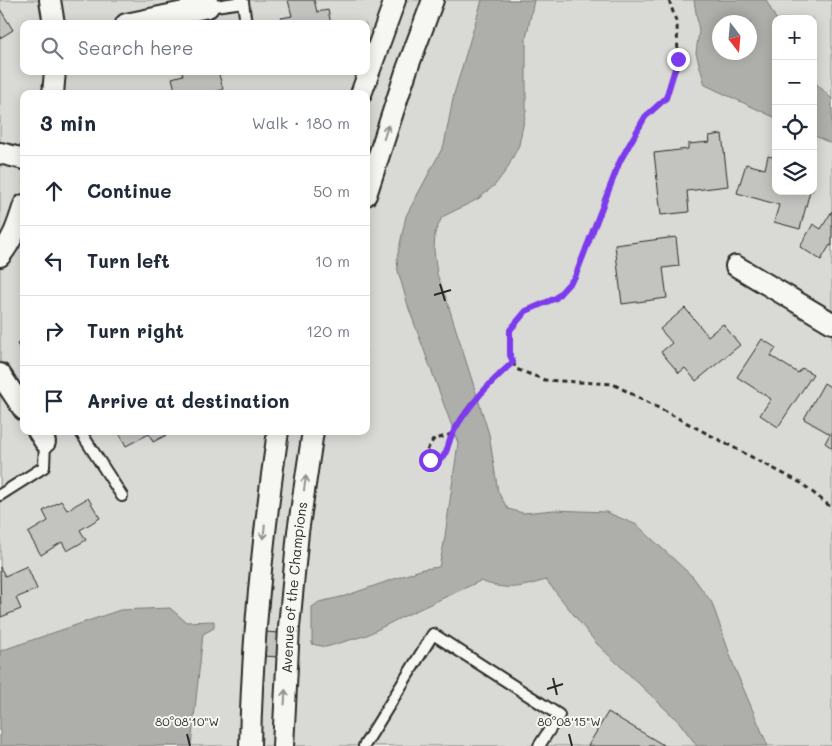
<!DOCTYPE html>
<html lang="en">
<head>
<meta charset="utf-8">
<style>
	body { margin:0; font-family:Mali,sans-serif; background:#f2f2f3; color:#1f2937 }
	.controls { position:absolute; right:15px; top:15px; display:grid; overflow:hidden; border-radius:10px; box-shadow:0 2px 12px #0003 }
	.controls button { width:45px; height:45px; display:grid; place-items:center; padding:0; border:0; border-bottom:1px solid #e0e1e3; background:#fff; color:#1f2937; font:25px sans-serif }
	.compass { position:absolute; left:712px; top:15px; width:45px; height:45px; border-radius:50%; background:#fff; box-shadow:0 2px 12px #0003; rotate:164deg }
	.stop { position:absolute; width:15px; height:15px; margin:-11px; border:4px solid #7c3aed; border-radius:50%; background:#fff }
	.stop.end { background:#7c3aed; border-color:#fff; box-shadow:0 1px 5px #0008 }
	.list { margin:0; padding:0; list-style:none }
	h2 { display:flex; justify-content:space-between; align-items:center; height:65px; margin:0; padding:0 20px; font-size:21px }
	h2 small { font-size:16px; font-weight:400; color:#747a83 }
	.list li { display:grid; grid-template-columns:32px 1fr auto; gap:15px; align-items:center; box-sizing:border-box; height:70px; padding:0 20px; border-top:1px solid #e0e1e3 }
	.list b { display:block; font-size:19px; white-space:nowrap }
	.list em { font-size:16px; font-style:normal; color:#747a83 }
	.icon { flex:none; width:28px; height:28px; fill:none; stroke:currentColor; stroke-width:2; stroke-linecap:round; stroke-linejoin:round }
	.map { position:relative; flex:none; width:832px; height:746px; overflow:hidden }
	.search { position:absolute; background:#fff; box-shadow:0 2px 12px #0003; left:20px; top:20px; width:350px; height:55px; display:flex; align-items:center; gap:12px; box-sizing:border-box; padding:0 18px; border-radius:10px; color:#747a83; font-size:19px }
	.panel { position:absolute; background:#fff; box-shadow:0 2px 12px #0003; left:20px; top:90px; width:350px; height:345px; border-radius:10px }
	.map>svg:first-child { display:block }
</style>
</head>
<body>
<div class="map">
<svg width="832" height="746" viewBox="0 0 832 746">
	<rect width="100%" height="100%" fill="#f6f6f2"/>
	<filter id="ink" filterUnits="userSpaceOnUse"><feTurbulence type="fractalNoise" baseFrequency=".02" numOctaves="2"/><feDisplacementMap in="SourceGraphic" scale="10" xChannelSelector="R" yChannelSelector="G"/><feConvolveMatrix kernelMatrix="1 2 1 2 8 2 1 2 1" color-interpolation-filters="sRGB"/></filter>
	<g filter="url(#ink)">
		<path fill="#d9d9d5" stroke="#828280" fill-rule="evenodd" d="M0,0H832V746H0ZM776,19H813V191H776ZM720,22H750V52H720ZM24,24H366V71H24ZM24,94H366V431H24Z"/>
		<path fill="#aeaeab" stroke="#7a7a78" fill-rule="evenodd" d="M482,0H534L526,39V111L519,145L507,169L495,185L478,199L442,217L435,233L434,250L437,274L446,298L489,434L498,492L508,509L523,513L554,510L606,512L637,525L693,577L712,603L735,669L768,746H697L679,722L597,644L546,580C518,588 508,591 480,581L398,619L367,635L326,647L312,644V607L319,602L345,596L423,569L439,567L444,543L458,443L409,309L398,271L397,258L406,216L444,145L454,94Z
			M694,0H766L776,19V118L705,85L696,53L699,31ZM750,22V52H720V22Z
			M813,80L832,99V144L813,135Z
			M170,608L186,622L214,621V628L203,634L191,746H0V651L120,610Z"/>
		<path fill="#c3c3c0" stroke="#2b2b2b" d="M288,0H314L317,12L328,10L331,24H282L281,18L292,16Z
			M0,9L13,30L0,38Z
			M182,71H218L223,89L211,94H176L172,78L183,75Z
			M722,134L728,186L687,191L689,212L661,215L654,153L688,149V144L710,142L709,136Z
			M768,156L776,158V191H810L800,229L774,222L779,205L737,193L746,164L765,169Z
			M832,211V246L830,245L821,260L800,247L813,224L821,229Z
			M676,237L679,266L663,268L667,298L622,304L615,245Z
			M685,308L708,336L723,324L740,345L696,381L685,368L679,373L661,352L672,343L660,329Z
			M762,339L776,348L771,356L798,373L802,368L813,374L778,427L760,415L771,399L737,377Z
			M24,340V356L17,344Z
			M824,383L832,388V448L825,443L830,434L804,419Z
			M118,431H171L172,432L153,442L149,434L126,446Z
			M88,498L100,518L80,530L86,540L67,551L62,542L41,555L28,533L48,521L43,511L61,501L67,510Z
			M27,566L37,589L16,598L21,609L1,617L0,567L5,576Z
			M265,632L280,633L279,657L263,656Z
			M608,712L665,746H588Z"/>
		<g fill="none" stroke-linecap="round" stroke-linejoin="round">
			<g stroke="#2b2b2b" stroke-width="14">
				<path id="lane" d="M208,7L243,2L246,24
					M80,431L122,496
					M0,495L44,467L45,442L52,431
					M364,746L433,634L559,715L539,746"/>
			</g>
			<g stroke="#2b2b2b" stroke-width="24">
				<g id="street">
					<path d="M50,0L54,24"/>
					<path d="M126,24L208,7L207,0"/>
					<path d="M53,94L55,71"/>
					<path d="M361,94L395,0"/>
					<path d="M0,153L24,159"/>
					<path d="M366,195L407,69L433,0"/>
					<path d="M0,256C13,240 18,224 24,205"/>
					<path d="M736,266L832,323"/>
					<path d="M0,374L24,410"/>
					<path d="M38,431L45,442"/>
					<path d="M250,746C252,640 263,536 278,431"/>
					<path id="s1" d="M283,746L289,627L298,532L313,431"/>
				</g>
			</g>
			<path stroke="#2b2b2b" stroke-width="3" stroke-dasharray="5 4" stroke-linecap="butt" d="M669,0L677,24L678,59L666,98L645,117L620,161L575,277L556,298L526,311L510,330V355L516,369L545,380L613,384L801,483L832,508
				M452,434L433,440L426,452L430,460L437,462C450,453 446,445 453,432C468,405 490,383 513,362"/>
			<use href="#lane" stroke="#f6f6f2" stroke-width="10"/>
			<use href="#street" stroke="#f6f6f2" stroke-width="20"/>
		</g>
		<defs><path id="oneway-shaft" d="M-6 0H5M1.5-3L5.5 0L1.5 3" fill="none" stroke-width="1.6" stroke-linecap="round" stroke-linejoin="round" transform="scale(1.25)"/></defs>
		<g stroke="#90908e">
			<use href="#oneway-shaft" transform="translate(386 132) rotate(-72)"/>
			<use href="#oneway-shaft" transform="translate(305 483) rotate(-82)"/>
			<use href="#oneway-shaft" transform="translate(264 532) rotate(96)"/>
			<use href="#oneway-shaft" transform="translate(285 697) rotate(-87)"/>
		</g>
	</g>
	<g fill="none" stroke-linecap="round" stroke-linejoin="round" filter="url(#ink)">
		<path stroke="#7c3aed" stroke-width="6" d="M430,460L437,462C450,453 446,445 453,433C468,405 490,383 513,362L510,355V330L526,311L556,298L575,277L620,161L645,117L666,98L678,59"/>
	</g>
	<path fill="none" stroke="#2b2b2b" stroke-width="2" d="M440,284L445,301M434,295L451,290M553,678L557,695M547,689L563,684M187,734L190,746M569,734L572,746"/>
	<g text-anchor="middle" stroke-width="4" stroke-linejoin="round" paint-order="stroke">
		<g font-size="14" fill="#2b2b2b" stroke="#f6f6f2">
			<text dy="5" stroke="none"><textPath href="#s1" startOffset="159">Avenue of the Champions</textPath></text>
		</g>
	</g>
	<g font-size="12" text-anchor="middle" fill="#2b2b2b" stroke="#f6f6f2" stroke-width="4" stroke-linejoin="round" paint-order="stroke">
		<text x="187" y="726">80°08'10"W</text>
		<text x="569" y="726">80°08'15"W</text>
	</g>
</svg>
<div class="controls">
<button>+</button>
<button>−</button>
<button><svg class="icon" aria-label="locate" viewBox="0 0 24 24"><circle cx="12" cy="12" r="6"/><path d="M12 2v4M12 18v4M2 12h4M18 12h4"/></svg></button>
<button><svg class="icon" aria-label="layers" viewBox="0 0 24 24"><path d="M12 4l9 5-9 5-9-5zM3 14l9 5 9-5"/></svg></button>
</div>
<svg class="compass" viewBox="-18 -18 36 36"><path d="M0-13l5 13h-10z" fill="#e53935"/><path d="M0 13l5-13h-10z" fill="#747a83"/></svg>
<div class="stop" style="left:430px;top:460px"></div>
<div class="stop end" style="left:678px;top:59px"></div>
<div class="search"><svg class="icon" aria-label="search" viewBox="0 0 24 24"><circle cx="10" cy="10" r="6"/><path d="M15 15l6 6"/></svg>Search here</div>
<section class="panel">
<h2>3 min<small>Walk · 180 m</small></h2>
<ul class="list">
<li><svg class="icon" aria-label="ahead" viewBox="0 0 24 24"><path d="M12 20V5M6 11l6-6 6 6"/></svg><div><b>Continue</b></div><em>50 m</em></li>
<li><svg class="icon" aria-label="left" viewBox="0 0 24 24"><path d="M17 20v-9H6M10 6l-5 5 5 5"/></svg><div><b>Turn left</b></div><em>10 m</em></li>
<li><svg class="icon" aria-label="right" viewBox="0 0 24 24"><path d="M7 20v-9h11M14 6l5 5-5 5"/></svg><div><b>Turn right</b></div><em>120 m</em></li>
<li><svg class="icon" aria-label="arrive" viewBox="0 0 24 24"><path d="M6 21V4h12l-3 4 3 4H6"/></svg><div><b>Arrive at destination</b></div></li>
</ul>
</section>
</div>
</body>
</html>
